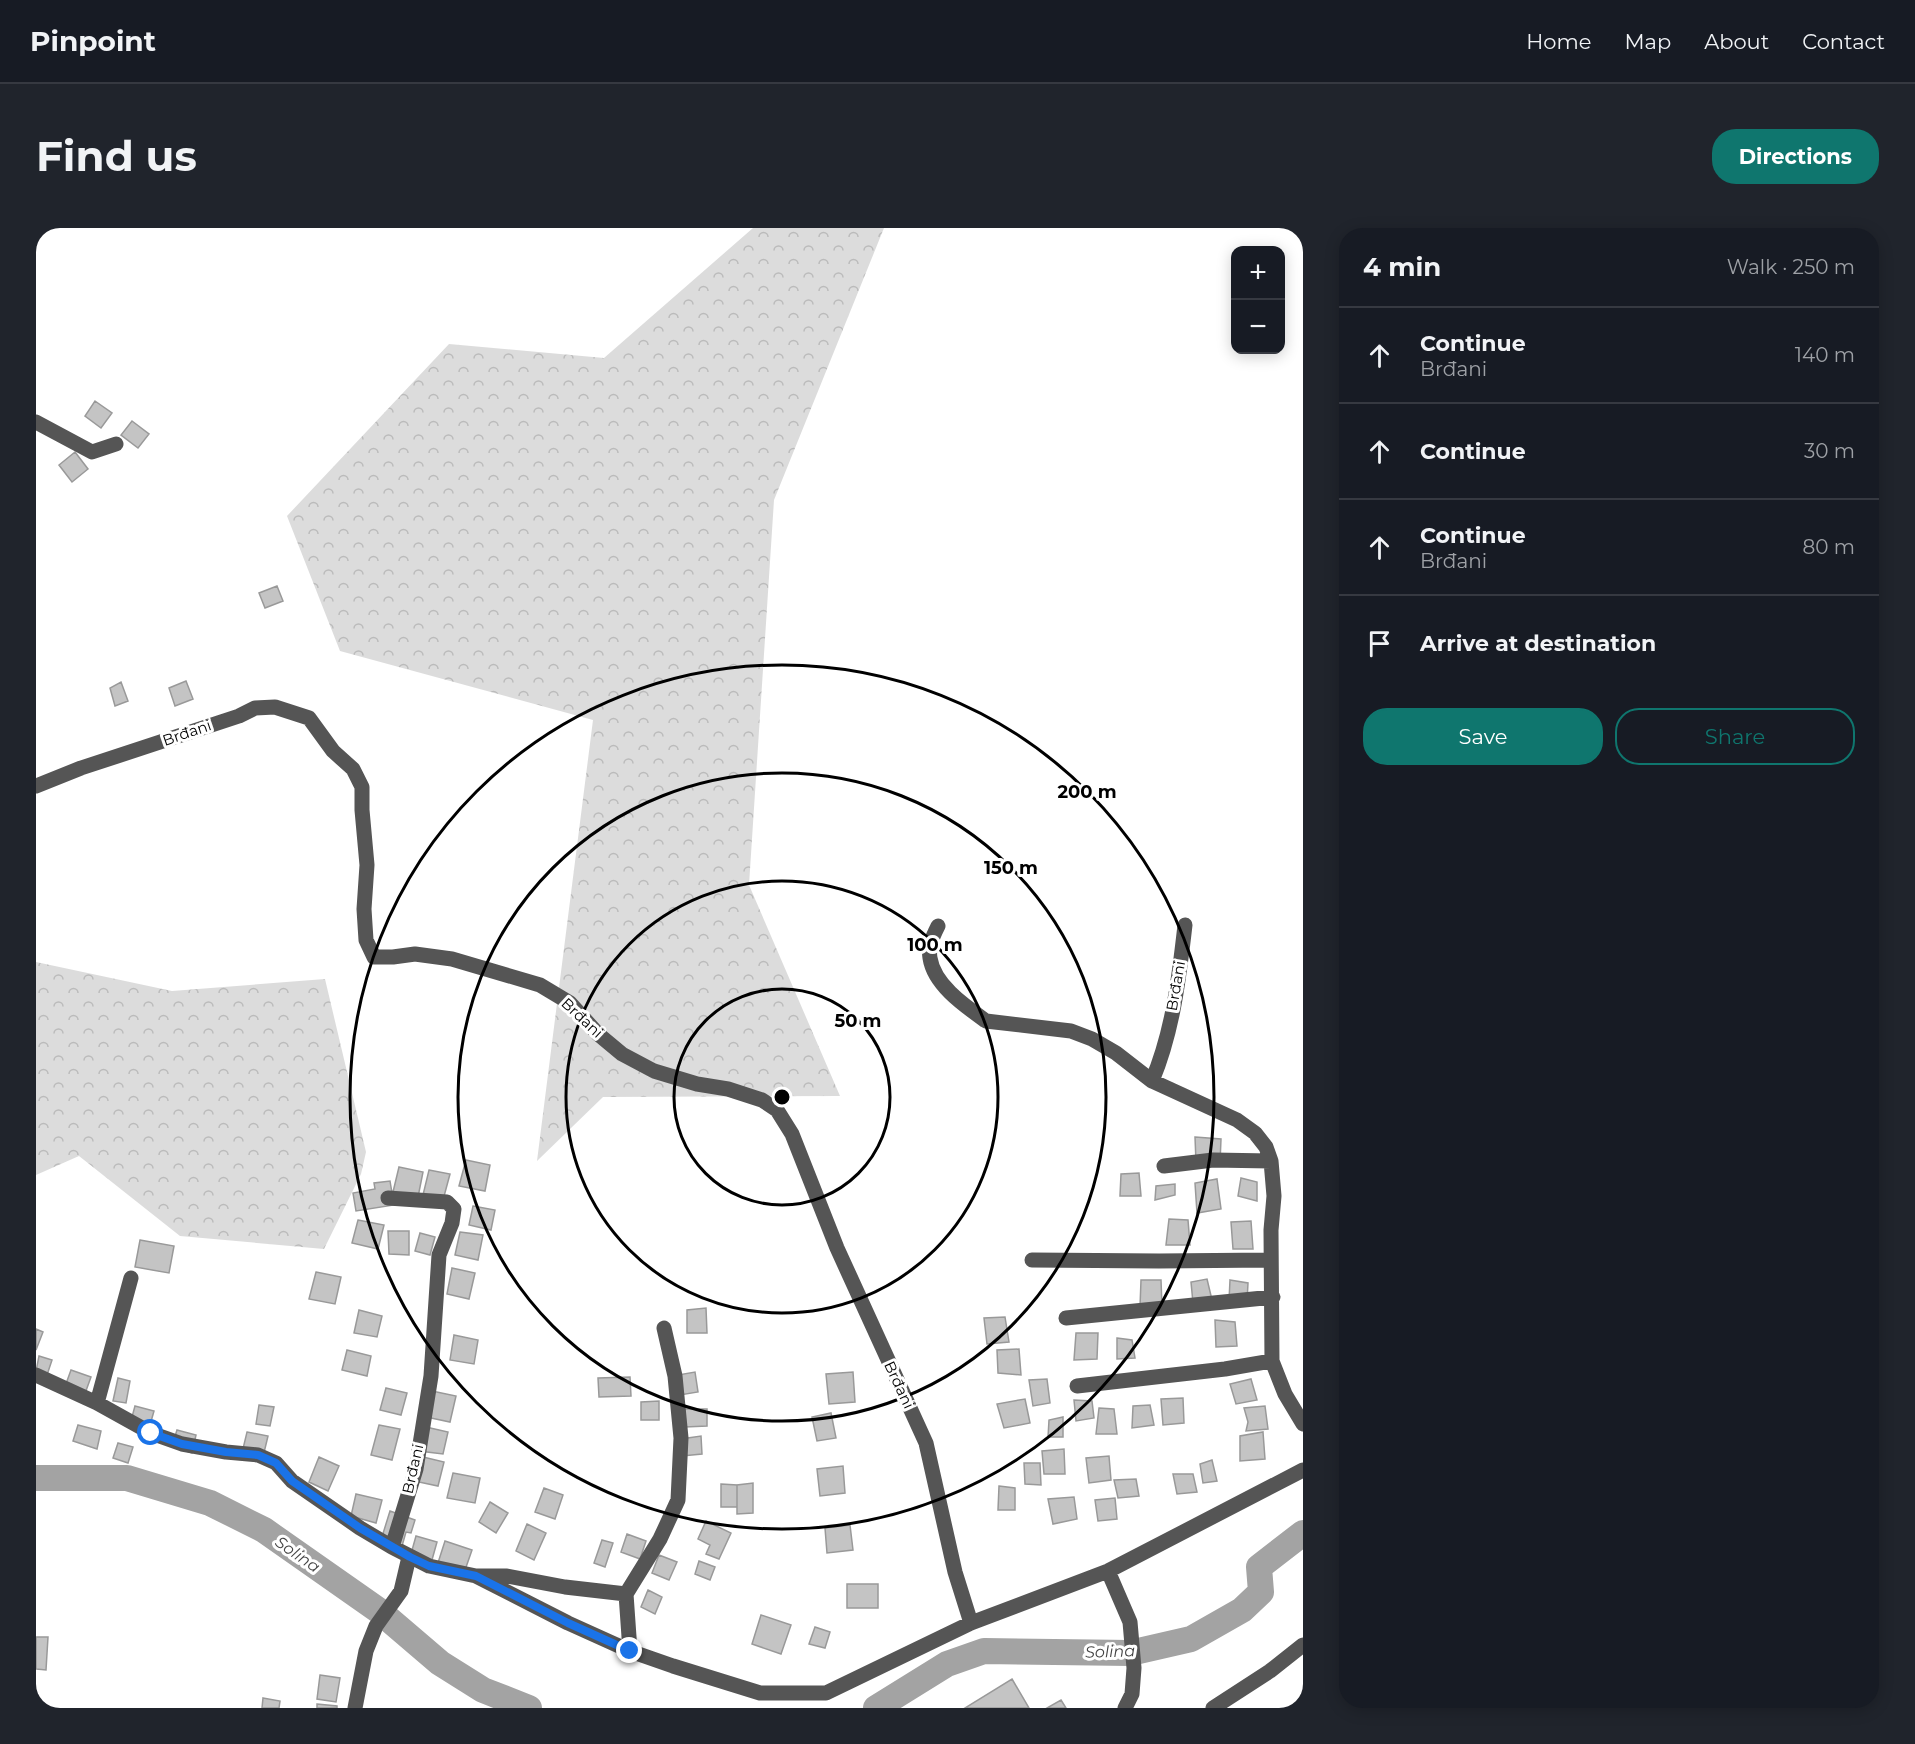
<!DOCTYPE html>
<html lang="en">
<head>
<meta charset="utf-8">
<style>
	body { margin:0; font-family:Montserrat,sans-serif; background:#20242c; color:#f1f3f6 }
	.controls { position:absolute; right:18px; top:18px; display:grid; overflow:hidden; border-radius:12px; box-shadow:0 3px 15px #0003 }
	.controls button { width:54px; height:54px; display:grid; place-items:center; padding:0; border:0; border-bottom:2px solid #363941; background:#171b24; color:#f1f3f6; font:30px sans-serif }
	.stop { position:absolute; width:18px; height:18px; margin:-14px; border:4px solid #1a73e8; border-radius:50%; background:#fff }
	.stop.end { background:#1a73e8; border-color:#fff; box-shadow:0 2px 6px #0008 }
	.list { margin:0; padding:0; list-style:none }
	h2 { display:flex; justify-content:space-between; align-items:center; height:78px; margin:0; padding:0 24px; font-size:26px }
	h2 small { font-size:20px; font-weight:400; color:#9ea1a6 }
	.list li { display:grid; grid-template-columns:39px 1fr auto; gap:18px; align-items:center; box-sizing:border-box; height:96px; padding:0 24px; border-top:2px solid #363941 }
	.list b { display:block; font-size:22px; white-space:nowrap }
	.list p { margin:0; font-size:20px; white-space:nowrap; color:#9ea1a6 }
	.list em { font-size:20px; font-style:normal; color:#9ea1a6 }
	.actions { display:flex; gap:12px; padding:18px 24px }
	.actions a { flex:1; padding:14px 0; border:2px solid #0f766e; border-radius:24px; text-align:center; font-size:21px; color:#0f766e }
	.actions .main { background:#0f766e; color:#fff }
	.icon { flex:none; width:33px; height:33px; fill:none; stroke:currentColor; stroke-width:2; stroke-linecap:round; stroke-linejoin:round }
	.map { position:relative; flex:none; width:1267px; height:1480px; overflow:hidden; border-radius:24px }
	header { display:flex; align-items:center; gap:36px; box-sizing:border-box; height:84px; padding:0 30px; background:#171b24; border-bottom:2px solid #363941 }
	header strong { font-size:28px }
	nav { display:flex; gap:33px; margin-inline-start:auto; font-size:21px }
	.intro { display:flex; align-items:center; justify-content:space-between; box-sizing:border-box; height:144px; padding:0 36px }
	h1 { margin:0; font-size:42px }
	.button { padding:15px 27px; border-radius:24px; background:#0f766e; color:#fff; font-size:21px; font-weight:700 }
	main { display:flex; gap:36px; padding:0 36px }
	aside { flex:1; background:#171b24; border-radius:24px; box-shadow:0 3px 15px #0003 }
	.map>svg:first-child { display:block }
</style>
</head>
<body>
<header>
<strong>Pinpoint</strong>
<nav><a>Home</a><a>Map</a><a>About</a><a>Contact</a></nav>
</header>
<div class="intro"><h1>Find us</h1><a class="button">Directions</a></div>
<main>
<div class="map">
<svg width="1267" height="1480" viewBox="0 0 1267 1480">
	<defs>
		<pattern id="forest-crowns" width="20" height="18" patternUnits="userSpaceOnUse" patternTransform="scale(1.5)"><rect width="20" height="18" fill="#dcdcdc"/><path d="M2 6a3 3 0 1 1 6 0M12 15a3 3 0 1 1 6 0" fill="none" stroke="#bbb"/></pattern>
	</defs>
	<rect width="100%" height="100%" fill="#fff"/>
	<path fill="url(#forest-crowns)" d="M717,0H848L738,272L713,657L804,868L567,869L501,933L557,492L304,423L251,288L413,116L568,130Z
		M0,734L136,763L289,751L330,924L325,946L288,1021L144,1008L43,928L0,947Z"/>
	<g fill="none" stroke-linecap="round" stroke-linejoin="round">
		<path stroke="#a3a3a3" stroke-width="26" d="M0,1250H91L174,1275L228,1302L342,1382L404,1435L447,1462L493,1480
			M840,1480L911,1436L948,1423L1094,1425L1155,1411L1206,1382L1225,1364L1223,1339L1267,1305"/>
	</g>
	<path fill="#c4c4c4" stroke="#999" stroke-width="1.5" d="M59,173L76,185L65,200L49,188Z
		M96,193L113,206L102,220L85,207Z
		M39,224L52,241L36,254L23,237Z
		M241,358L247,373L229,380L223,365Z
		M150,453L157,471L139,478L133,460Z
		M85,454L92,473L79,478L74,460Z
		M1159,909L1185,911L1184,935L1160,934Z
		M430,932L454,937L449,963L423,958Z
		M363,939L387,944L382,969L357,964Z
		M393,942L414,946L407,972L387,967Z
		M1103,945L1105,968H1084L1085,946Z
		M1205,950L1221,954V973L1202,968Z
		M1181,951L1185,981L1161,985L1159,955Z
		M354,953L358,977L320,983L317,965L339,961L338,955Z
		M1139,956V967L1119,972L1120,958Z
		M437,978L459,982L455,1002L433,997Z
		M1133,991L1152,992L1154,1017H1130Z
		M322,992L348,997L342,1021L316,1015Z
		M1215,993L1217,1021H1197L1195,994Z
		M352,1003H373V1027L353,1026Z
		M424,1004L447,1007L442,1032L419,1027Z
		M384,1005L399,1009L394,1027L379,1023Z
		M104,1012L138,1018L133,1045L99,1039Z
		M416,1040L439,1045L433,1071L411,1066Z
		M280,1044L305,1049L299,1076L273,1071Z
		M1171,1051L1176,1072L1157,1075L1155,1054Z
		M1105,1052H1125L1126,1078L1104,1079Z
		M1194,1052L1212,1055L1211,1074L1193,1073Z
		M670,1080L671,1105H651V1082Z
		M323,1082L346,1088L341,1109L318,1105Z
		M969,1089L973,1114L951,1116L948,1090Z
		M1179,1092L1199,1094L1201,1118L1180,1119Z
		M0,1101L7,1104L0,1122Z
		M1040,1105H1062L1061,1131L1038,1132Z
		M418,1107L442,1112L438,1136L414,1132Z
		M1081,1110L1096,1112L1099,1130L1081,1131Z
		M983,1121L985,1147L962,1145L961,1122Z
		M311,1122L335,1128L331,1148L306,1142Z
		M3,1128L16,1132L11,1147L0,1143Z
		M35,1142L55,1149L47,1171L27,1164Z
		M659,1144L662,1164L638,1168L636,1148Z
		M817,1144L819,1174L793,1176L790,1146Z
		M594,1149L595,1168L563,1169L562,1150Z
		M82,1150L94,1153L90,1175L77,1173Z
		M1011,1151L1014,1175L997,1178L993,1152Z
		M1215,1151L1221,1172L1200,1176L1194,1156Z
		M350,1160L371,1165L365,1187L344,1182Z
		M396,1163L420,1168L414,1194L390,1189Z
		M1147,1170L1148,1195L1127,1197L1125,1171Z
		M989,1171L994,1195L968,1200L961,1176Z
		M1038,1172L1056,1173L1058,1190L1040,1193Z
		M623,1173V1192H605V1174Z
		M223,1177L238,1179L234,1198L220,1196Z
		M1114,1177L1118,1197L1096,1200L1097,1178Z
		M99,1178L118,1183L112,1204L93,1200Z
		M1229,1178L1232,1201L1210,1203L1212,1194L1208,1180Z
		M1063,1180L1078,1181L1081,1206H1060Z
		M649,1181H671V1198L649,1199Z
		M795,1185L800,1210L781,1213L776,1189Z
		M1027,1189V1209H1012L1013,1192Z
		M42,1197L65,1203L61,1221L37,1213Z
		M343,1197L364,1201L356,1232L335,1227Z
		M390,1199L412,1204L407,1226L383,1223Z
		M141,1202L160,1207L156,1225L136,1218Z
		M211,1204L232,1208L227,1229L206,1225Z
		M1227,1204L1229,1231L1204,1233V1208Z
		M665,1208L666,1226L646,1228L645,1211Z
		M82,1215L97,1219L92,1235L77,1230Z
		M1028,1221L1029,1246H1008L1006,1223Z
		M383,1228L408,1234L402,1258L378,1253Z
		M1073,1228L1075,1252L1053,1255L1050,1230Z
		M283,1229L303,1238L292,1263L273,1254Z
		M1176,1232L1181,1253L1167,1255L1164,1236Z
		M988,1235H1004L1005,1257L989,1256Z
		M807,1238L809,1265L784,1268L781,1241Z
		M417,1245L444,1250L439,1275L411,1270Z
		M1137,1246H1157L1161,1264L1141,1266Z
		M1100,1251L1103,1268L1082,1270L1078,1252Z
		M717,1255V1285L701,1286V1257Z
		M685,1256L701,1257V1279H685Z
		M963,1258L979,1260V1282H962Z
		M508,1260L527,1267L519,1291L499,1284Z
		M320,1266L346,1272L340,1295L315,1288Z
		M1038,1269L1041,1291L1017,1296L1012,1271Z
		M1079,1270L1081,1291L1062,1293L1059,1272Z
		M454,1274L472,1285L460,1305L443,1294Z
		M354,1283L379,1292L375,1305L370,1304L366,1318L345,1312Z
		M670,1293L695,1305L683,1331L670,1326L674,1317L662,1311Z
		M491,1296L510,1305L498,1332L480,1323Z
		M814,1297L817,1322L791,1325L789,1300Z
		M591,1306L610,1313L604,1331L585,1324Z
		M380,1308L401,1314L394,1339L373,1333Z
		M566,1312L577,1315L569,1339L558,1335Z
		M409,1313L436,1322L428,1345L401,1338Z
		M623,1327L641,1334L633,1352L616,1345Z
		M663,1333L679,1339L674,1352L659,1346Z
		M811,1356H842V1380H811Z
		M612,1362L626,1369L619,1386L605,1379Z
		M725,1387L755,1397L745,1426L716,1416Z
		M779,1399L794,1404L789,1420L773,1416Z
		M0,1409H12L10,1442L0,1441Z
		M284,1447L304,1450L300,1474L281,1471Z
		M976,1451L993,1480H929Z
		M227,1470L244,1473L243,1480H226Z
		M1025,1472L1030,1480H1011Z
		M281,1476L301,1478V1480H281Z"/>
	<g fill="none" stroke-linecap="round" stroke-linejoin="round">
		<path stroke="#555" stroke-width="15" d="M0,194L56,224L80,216
			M0,558L45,540L203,488L219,480L239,479L273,490L297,523L317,541L326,559V582L331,637L328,681L330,712L338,729H357L379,726L416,731L504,757L534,775L562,806L586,826L618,843L661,856L692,861L726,872L741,882L756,906L801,1020L890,1215L919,1344L935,1395
			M902,698C897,708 892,718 894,730C898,757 929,778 950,793L1035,803L1056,811L1080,825L1116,853L1201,892L1219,905L1230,919L1235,933L1238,968L1235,1002L1236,1133L1249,1166L1267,1196
			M1116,853C1137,803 1143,750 1149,697
			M1128,938L1177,932L1235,933
			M352,970L411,974L418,981L416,995L403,1027L395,1148L380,1241L356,1319
			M996,1032L1123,1033L1234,1032
			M1030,1090L1237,1069
			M0,1147L61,1175L115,1205L146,1216L190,1224L222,1227L240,1235L256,1253L324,1300L356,1319L393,1338L440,1348H471L529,1359L590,1366L594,1423
			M1041,1158L1189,1141L1236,1133
			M61,1175L95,1050
			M1072,1343L1094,1394L1098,1440L1096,1466L1089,1480
			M440,1348L532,1395L594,1423L637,1438L724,1465H790L935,1395L1072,1343L1267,1242
			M590,1366L624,1311L642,1272L645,1210L639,1148L628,1100
			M319,1480L330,1423L340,1398L365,1363L373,1329
			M1177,1480L1234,1443L1267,1417"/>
	</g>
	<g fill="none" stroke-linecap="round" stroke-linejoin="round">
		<path stroke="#1a73e8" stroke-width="8" d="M115,1205L146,1216L190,1224L222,1227L240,1235L256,1253L324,1300L374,1329L393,1338L440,1348L532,1395L594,1423"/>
	</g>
	<g fill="none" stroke="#000" stroke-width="3">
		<circle cx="746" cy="869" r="108"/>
		<circle cx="746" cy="869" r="216"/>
		<circle cx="746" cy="869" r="324"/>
		<circle cx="746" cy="869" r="432"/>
	</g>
	<g text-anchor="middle" stroke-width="6" stroke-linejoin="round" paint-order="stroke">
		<g font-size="15" fill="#000" stroke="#fff">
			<text transform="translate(151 505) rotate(-19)" y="5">Brđani</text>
			<text transform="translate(1140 758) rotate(-80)" y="5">Brđani</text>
			<text transform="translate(546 790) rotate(43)" y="5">Brđani</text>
			<text transform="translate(863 1157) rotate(65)" y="5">Brđani</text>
			<text transform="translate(377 1241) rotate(-77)" y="5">Brđani</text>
		</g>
		<g font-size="16" font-style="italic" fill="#444" stroke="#fff">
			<text transform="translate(262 1326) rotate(35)" y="6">Solina</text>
			<text transform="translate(1074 1423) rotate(-2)" y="6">Solina</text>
		</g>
	</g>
	<circle cx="746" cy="869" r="9" fill="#000" stroke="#fff" stroke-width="3"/>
	<g font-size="18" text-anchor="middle" font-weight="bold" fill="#000" stroke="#fff" stroke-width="6" stroke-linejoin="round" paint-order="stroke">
		<text x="1051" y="570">200 m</text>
		<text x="975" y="646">150 m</text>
		<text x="899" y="723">100 m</text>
		<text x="822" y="799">50 m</text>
	</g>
</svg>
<div class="controls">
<button>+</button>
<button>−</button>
</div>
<div class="stop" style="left:115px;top:1205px"></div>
<div class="stop end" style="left:594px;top:1423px"></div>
</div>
<aside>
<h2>4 min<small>Walk · 250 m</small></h2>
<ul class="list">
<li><svg class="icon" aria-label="ahead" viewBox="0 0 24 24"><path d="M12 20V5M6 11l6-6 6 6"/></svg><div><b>Continue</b><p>Brđani</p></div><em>140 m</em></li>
<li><svg class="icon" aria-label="ahead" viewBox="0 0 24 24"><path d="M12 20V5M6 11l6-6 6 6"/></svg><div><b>Continue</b></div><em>30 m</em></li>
<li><svg class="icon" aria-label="ahead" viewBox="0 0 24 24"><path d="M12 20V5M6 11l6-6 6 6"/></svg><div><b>Continue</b><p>Brđani</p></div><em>80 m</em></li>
<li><svg class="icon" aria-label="arrive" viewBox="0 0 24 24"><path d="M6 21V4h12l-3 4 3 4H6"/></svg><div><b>Arrive at destination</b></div></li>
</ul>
<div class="actions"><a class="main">Save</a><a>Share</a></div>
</aside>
</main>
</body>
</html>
